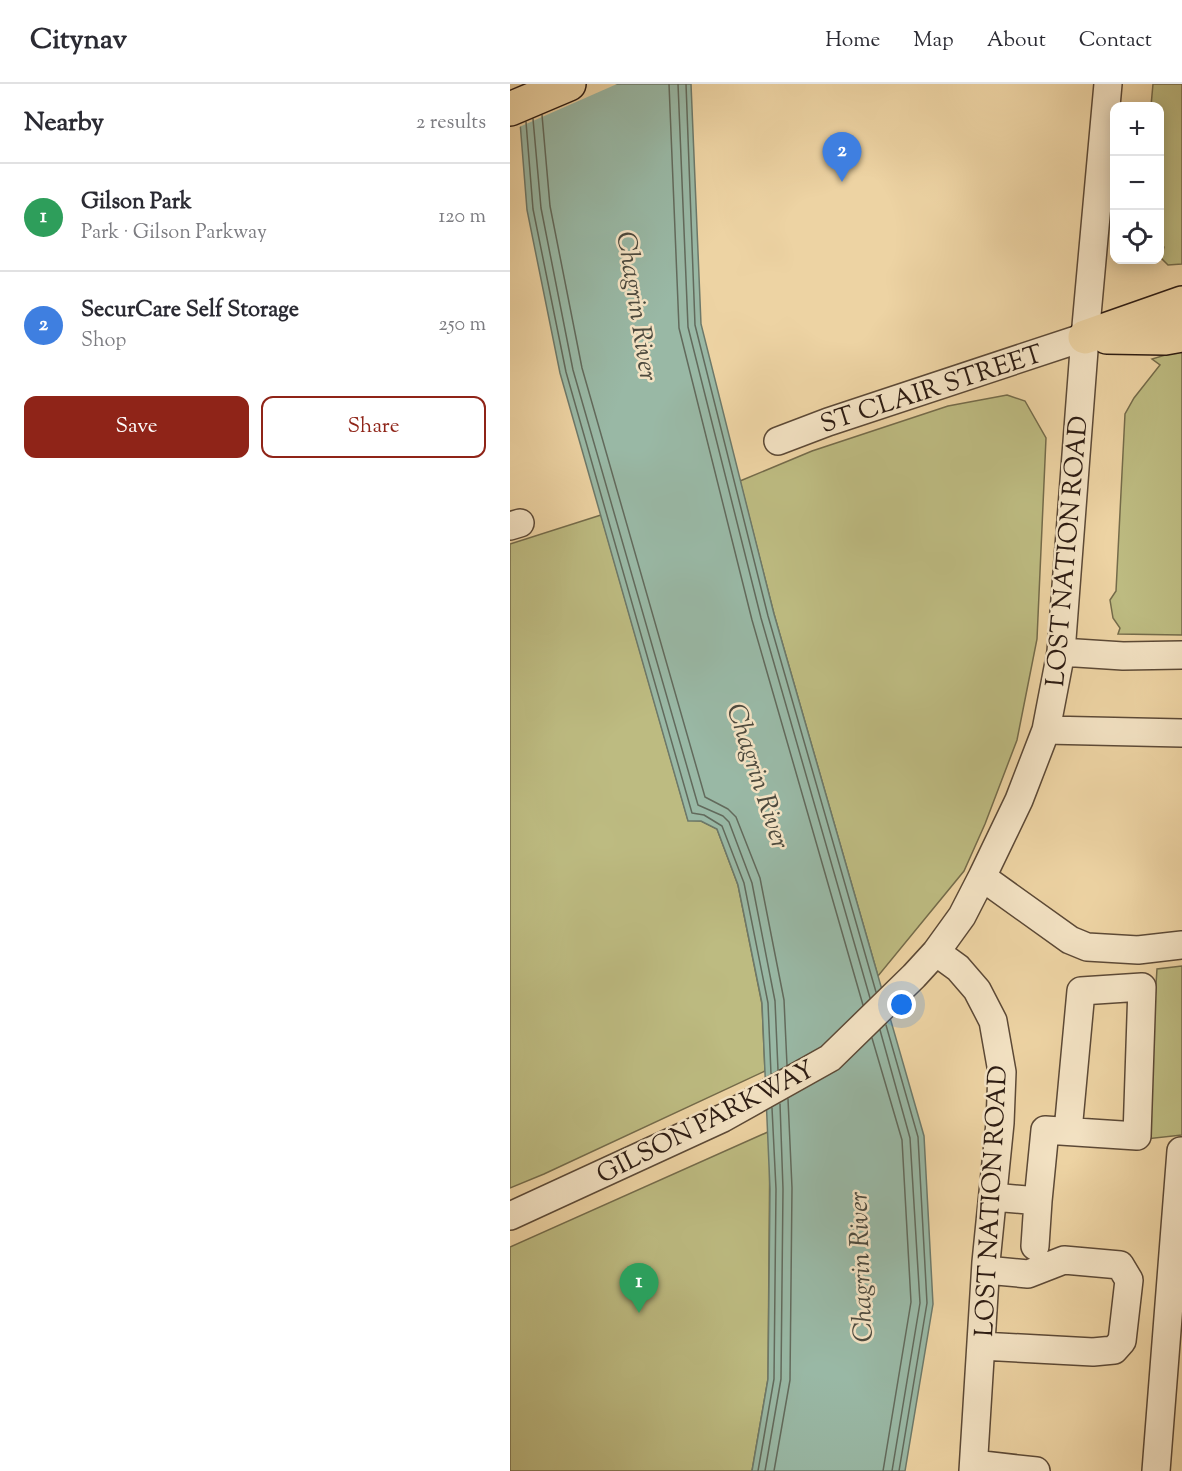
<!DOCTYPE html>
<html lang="en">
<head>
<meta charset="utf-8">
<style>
	body { margin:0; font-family:"Sorts Mill Goudy",serif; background:#f2f2f3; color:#2b2b33 }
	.controls { position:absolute; right:18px; top:18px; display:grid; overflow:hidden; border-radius:12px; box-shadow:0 3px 15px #0003 }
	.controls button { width:54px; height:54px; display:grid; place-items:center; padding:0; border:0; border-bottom:2px solid #e1e1e2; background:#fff; color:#2b2b33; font:30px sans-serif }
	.you { position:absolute; left:392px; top:921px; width:21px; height:21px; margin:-15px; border:4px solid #fff; border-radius:50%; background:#1a73e8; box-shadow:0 0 0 9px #1a73e833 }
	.badge { display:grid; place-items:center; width:39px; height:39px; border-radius:50%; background:#8f2418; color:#fff; font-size:20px; font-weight:700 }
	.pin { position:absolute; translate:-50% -50px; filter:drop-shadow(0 2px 3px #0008) }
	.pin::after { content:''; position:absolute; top:32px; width:21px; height:18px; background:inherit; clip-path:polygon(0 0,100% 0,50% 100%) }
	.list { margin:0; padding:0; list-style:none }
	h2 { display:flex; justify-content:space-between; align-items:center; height:78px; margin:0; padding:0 24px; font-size:26px }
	h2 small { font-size:20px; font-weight:400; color:#7c7c81 }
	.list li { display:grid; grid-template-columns:39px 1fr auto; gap:18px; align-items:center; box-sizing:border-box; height:108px; padding:0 24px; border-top:2px solid #e1e1e2 }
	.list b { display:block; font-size:22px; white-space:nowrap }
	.list p { margin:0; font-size:20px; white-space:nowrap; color:#7c7c81 }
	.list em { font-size:20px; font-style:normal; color:#7c7c81 }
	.actions { display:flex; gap:12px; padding:18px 24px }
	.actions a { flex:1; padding:14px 0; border:2px solid #8f2418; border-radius:12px; text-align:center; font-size:21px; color:#8f2418 }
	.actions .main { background:#8f2418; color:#fff }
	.icon { flex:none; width:33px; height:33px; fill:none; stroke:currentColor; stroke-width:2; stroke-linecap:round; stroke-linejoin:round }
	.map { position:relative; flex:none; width:672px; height:1387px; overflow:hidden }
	header { display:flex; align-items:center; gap:36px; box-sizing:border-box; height:84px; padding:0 30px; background:#fff; border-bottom:2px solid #e1e1e2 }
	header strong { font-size:28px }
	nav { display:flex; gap:33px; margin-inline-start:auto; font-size:21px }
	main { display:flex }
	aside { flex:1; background:#fff }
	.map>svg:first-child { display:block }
</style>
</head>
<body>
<header>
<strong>Citynav</strong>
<nav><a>Home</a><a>Map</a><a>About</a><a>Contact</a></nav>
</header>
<main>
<aside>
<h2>Nearby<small>2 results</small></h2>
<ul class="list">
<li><span class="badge" style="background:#2e9e5b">1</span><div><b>Gilson Park</b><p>Park · Gilson Parkway</p></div><em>120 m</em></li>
<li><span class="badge" style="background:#3f7fe0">2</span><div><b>SecurCare Self Storage</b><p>Shop</p></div><em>250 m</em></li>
</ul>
<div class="actions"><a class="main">Save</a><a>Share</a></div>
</aside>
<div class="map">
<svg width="672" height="1387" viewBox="0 0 672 1387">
	<rect width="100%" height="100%" fill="#edd3a3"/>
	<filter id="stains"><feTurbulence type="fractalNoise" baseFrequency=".00333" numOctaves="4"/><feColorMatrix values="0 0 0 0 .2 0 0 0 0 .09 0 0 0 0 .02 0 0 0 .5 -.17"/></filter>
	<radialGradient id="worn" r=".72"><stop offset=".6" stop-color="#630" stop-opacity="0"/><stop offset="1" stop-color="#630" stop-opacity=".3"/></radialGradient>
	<path fill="#bdbb81" stroke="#746b4a" stroke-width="1.5" d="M643,0H672V180L658,181L651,174L654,163L650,160V22H641Z
		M672,266V551L608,550L610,544L603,534L600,516L606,507L615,330L624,314L650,281L642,275Z
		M497,311L515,317L536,354L527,555L507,656L475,740L454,787L368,892L264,530L230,397L302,367L438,322Z
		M91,431L178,736L191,737L207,745L228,801L252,920L255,987L34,1090L0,1104V460Z
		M672,882V1051L636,1055L647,885Z
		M260,1047L258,1295L242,1387H0V1163Z"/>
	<path fill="#99b8a5" stroke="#6d796a" stroke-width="1.5" d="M7,0H181L191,240L264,530L414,1052L423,1220L395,1387H242L258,1295L260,1105L252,919L228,801L207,745L191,737H178L50,289L17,126Z"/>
	<path fill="#edd3a3" d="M4,0H107L7,44Z"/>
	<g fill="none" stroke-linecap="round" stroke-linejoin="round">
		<path stroke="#626a5c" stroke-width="1.5" d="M159,0L169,244L242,536L353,921
			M168,0L178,243L251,534L360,914
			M176,0L185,241L258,532L366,908
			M32,31L40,122L72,284L195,713L218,725L226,733L250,794L274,916L277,981
			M23,35L31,124L63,286L188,721L213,732L219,738L242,799L265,917L268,986
			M16,38L23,125L56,288L182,729L194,731L212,742L234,799L258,919L261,990
			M376,941L408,1053L417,1219L389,1387
			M370,946L400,1054L410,1219L382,1387
			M362,954L392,1056L401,1218L373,1387
			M248,1387L264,1295L266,1105L262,1024
			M255,1387L271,1295L273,1105L270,1020
			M264,1387L280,1296L282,1104L278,1015"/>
		<g stroke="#5c4936" stroke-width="30">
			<path id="minor" d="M268,357L318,338L575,253
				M0,442L10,439
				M551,568L613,572L672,571
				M536,646L672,649
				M472,793L560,856L577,863L628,866L672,861
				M426,868L448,884L467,906L483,937L492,988L490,1039L476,1178L463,1387
				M483,1113L528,1117L535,1046L627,1052L632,903L571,907L558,1047
				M0,1132L213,1034L320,974L404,892L426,868L452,832L472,793L509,716L536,646L551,568L575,253L598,0
				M525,1162L528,1117
				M471,1262L583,1268L604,1266L612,1257L619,1196L610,1181L554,1176L518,1190L476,1186
				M464,1380L526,1387
				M646,1387L671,1067"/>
		</g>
		<g stroke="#2c1b12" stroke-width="36">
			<path id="highway" d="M0,25L59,0
				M575,253L672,219
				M597,253L655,254L672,251"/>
		</g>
		<use href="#minor" stroke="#f3e2c3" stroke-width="27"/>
		<use href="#highway" stroke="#edd3a3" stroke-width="33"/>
	</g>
	<g text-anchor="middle" stroke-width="5" stroke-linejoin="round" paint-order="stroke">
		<g font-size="26" fill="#2c1b12" stroke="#f3e2c3">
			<text transform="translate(421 304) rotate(-18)" y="9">ST CLAIR STREET</text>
			<text transform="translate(556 467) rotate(-85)" y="9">LOST NATION ROAD</text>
			<text transform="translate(195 1037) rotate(-27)" y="9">GILSON PARKWAY</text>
			<text transform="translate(480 1117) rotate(-87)" y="9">LOST NATION ROAD</text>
		</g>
		<g font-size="27" font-style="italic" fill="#4d4a3e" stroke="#f3e2c3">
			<text transform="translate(128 222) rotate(81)" y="9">Chagrin River</text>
			<text transform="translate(249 692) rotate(72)" y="9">Chagrin River</text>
			<text transform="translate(350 1183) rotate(-92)" y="9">Chagrin River</text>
		</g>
	</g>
	<rect width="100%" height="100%" filter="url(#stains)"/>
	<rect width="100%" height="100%" fill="url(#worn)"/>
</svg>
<div class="controls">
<button>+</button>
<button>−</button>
<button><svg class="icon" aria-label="locate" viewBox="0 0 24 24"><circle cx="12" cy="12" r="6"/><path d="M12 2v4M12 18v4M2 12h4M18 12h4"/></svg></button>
</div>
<div class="you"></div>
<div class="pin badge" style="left:129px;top:1229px;background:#2e9e5b">1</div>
<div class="pin badge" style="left:332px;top:98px;background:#3f7fe0">2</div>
</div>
</main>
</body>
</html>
